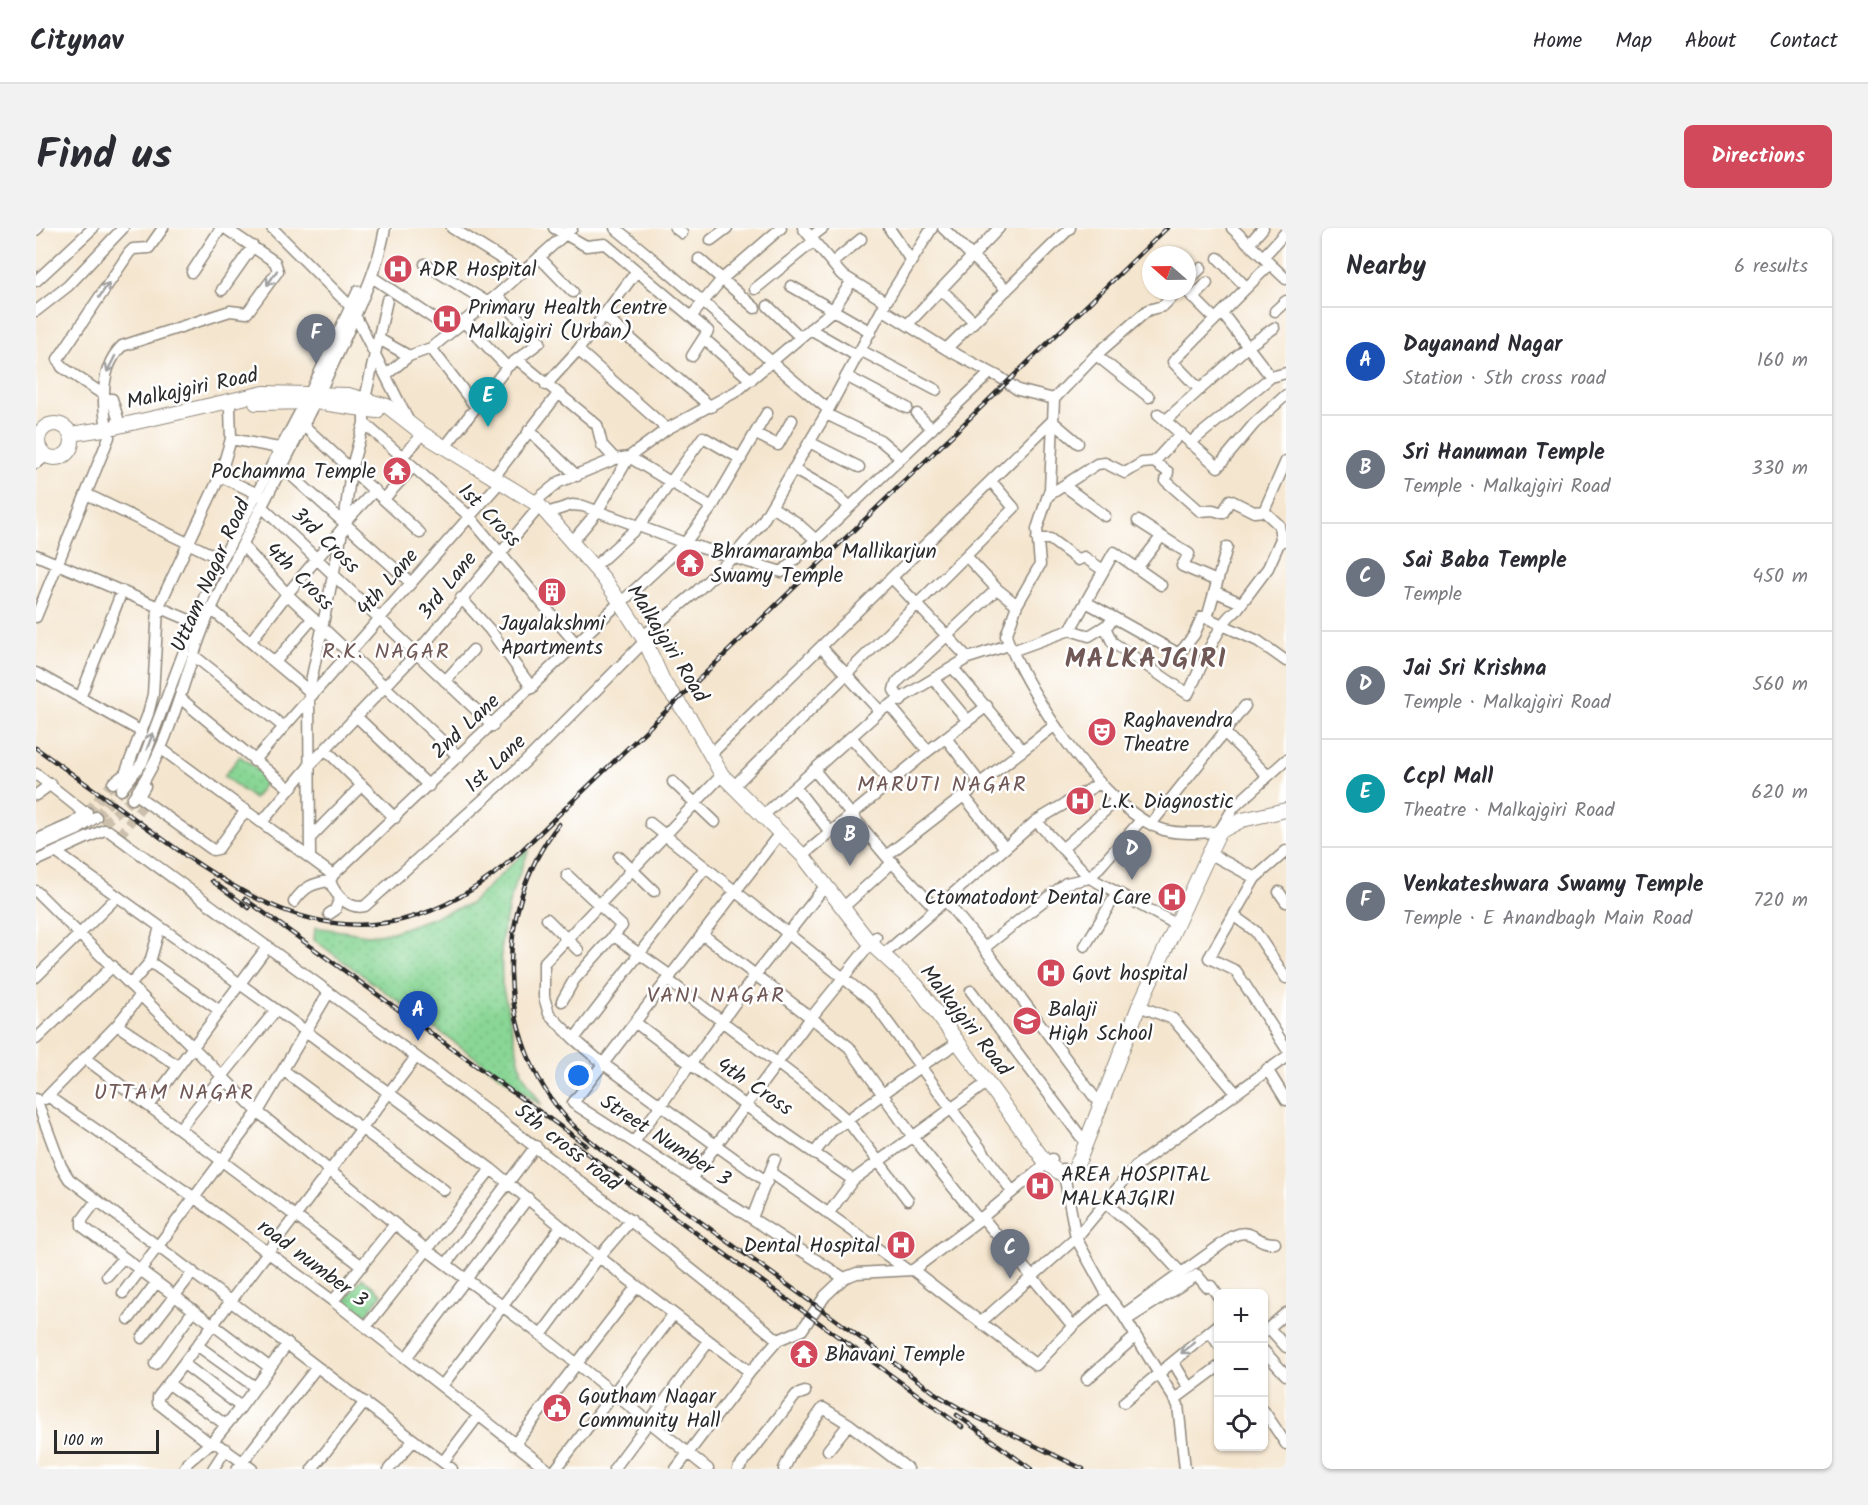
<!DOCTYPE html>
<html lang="en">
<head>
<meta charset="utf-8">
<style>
	body { margin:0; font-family:Kalam,sans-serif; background:#f2f2f3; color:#2b2b33 }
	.controls { position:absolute; right:18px; bottom:18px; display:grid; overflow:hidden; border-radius:9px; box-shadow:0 2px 4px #0004 }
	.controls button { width:54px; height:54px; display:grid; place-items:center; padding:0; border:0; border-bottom:2px solid #e1e1e2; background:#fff; color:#2b2b33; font:30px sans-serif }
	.compass { position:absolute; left:1106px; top:18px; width:54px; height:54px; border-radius:50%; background:#fff; box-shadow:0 2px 4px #0004; rotate:290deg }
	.scale { position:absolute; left:18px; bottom:15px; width:105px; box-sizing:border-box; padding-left:6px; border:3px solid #2b2b2b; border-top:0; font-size:16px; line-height:21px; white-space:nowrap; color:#2b2b2b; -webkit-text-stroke:4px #fff; paint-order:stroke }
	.you { position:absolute; left:543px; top:848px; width:21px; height:21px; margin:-15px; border:4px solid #fff; border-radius:50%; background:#1a73e8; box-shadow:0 0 0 9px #1a73e833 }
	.badge { display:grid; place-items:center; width:39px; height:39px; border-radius:50%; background:#d1495b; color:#fff; font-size:20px; font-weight:700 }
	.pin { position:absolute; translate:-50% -50px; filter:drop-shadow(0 2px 3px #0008) }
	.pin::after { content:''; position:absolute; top:32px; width:21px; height:18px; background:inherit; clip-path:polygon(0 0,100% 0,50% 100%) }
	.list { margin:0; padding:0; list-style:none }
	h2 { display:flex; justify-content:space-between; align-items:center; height:78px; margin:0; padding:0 24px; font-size:26px }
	h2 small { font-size:20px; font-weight:400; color:#7c7c81 }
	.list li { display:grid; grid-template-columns:39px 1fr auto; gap:18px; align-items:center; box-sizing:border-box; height:108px; padding:0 24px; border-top:2px solid #e1e1e2 }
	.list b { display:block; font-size:22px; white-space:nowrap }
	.list p { margin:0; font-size:20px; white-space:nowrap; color:#7c7c81 }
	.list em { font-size:20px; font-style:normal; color:#7c7c81 }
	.icon { flex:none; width:33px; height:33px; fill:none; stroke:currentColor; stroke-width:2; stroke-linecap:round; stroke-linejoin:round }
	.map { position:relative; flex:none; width:1250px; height:1241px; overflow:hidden; border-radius:9px }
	header { display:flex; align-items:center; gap:36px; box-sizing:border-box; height:84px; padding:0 30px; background:#fff; border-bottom:2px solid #e1e1e2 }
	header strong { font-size:28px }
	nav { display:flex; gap:33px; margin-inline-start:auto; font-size:21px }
	.intro { display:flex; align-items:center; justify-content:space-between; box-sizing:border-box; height:144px; padding:0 36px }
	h1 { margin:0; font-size:42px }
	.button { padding:15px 27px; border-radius:9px; background:#d1495b; color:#fff; font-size:21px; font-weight:700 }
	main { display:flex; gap:36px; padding:0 36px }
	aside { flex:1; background:#fff; border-radius:9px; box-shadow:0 2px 4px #0004 }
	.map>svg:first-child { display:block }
</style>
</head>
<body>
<header>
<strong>Citynav</strong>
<nav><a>Home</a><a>Map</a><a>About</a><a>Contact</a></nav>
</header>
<div class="intro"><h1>Find us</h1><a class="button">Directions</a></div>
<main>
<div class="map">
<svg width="1250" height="1241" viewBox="0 0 1250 1241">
	<defs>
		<pattern id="grass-dots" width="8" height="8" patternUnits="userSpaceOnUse" patternTransform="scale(1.5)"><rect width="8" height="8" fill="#89d695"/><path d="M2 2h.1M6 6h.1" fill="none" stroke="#76b881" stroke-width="1.8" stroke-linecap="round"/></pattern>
	</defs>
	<rect width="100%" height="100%" fill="#fff"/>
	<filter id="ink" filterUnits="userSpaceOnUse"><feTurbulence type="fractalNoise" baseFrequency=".0167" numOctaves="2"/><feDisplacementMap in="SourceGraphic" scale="12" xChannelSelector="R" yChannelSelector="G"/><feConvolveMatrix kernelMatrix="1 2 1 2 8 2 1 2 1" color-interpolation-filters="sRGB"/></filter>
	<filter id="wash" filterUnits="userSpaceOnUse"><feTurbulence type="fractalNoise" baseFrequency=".008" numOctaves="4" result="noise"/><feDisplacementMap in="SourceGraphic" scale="24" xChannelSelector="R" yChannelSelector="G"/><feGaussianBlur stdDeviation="1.35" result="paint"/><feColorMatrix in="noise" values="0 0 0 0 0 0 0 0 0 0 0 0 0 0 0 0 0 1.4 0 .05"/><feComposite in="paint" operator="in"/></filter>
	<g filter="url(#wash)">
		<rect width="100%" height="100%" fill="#f4e5ce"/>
		<path fill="url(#grass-dots)" stroke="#5a8060" stroke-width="1.5" d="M204,528L233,550L218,571L188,548Z
			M494,619L475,667L465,714L466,756L486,845L506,878L278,712L279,699L332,707L357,704L434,676Z
			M326,1050L346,1066L328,1090L308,1074Z"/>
	</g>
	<g filter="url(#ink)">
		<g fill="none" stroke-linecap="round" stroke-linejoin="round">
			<path stroke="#ccc0ad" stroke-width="10" stroke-dasharray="10 5" stroke-linecap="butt" d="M51,584L77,555
				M60,589L85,562
				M67,596L96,571
				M83,608L107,577"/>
			<g stroke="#90887c" stroke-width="13">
				<path id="minor" d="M236,0L315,79L373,194
					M416,0L487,44
					M518,0L550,18L569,16L672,103L656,128
					M579,0C652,58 719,122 792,181
					M639,0L646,5
					M767,0L805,46L850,74
					M853,0L874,31
					M907,0L971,62
					M1196,0L1250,51
					M0,2L2,0
					M775,9L787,0
					M675,12L691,0
					M1213,16L1227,0
					M503,29L537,64
					M1227,29L1250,4
					M1182,30L1210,59
					M663,31L719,80
					M796,35L825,11
					M389,36L451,74
					M156,44L185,0
					M336,49L415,102
					M0,53L57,0
					M1151,54L1165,40
					M755,58L797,82L815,54
					M719,61L778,13
					M905,61L938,94
					M186,62L217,18
					M1142,63L1127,78L1112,82L1060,127L1018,171L1014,261L1001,301L1004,337L981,377L970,408C992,466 1068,583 1128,602C1144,607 1167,604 1183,604L1198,579L1250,532
					M1151,63L1179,91
					M1157,70L1171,55
					M732,78L764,109
					M846,81L910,121L965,150L982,162L1018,171
					M0,83L32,58L87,0
					M1239,83L1250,73
					M659,84L686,51L745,0
					M1186,85L1235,149
					M568,88L675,179
					M427,93L471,139
					M872,96L963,0
					M774,101L821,128
					M343,111L373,128
					M673,115L715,152
					M395,120L439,178
					M910,121L1034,0
					M542,122L631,201
					M824,122L900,162
					M1060,127L1113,169
					M482,132L561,197L566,217L579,231
					M350,147L373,128L395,120L461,67L536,0
					M810,148L871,180
					M510,157L542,122L600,44
					M1164,162L1137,134L1234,36
					M68,167L26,139L22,131L93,25L97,21L113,20L127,0
					M70,171H76L84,197
					M329,171L351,72
					M790,186L844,212L865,230
					M881,186L896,201
					M1122,186L1182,239L1218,196L1250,167
					M1130,192L1211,119L1238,100
					M328,195L433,288L541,417
					M267,197L384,305
					M71,200C66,173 64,139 86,118L194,83L211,85L242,43L239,34L189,0
					M493,202L541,248
					M720,206L742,217L756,192
					M195,211L243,220
					M773,214L823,239
					M1154,215L1235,149L1250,145
					M409,219L471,139L504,114L461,67
					M366,229L387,206
					M1118,234L1145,205
					M0,235L11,228
					M246,239L375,355
					M757,241L799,265L814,279
					M184,248L224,267
					M458,249L522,166
					M1030,259L1069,288
					M50,266L185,331
					M1013,267L1061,236L1069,235L1089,245L1106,235L1118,234L1132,244L1130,253L1164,283L1177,282L1187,285L1194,272L1218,284L1228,283L1243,297L1245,311L1250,313
					M348,271L377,239
					M498,274L523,254L579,231L593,229L631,201L701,163L797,82L835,104
					M226,279L457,498
					M736,279L760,294L780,312
					M1228,283L1250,233
					M511,285L536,277L547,278L649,315L746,344L954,145
					M1102,293L1153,326L1146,338L1181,353
					M308,295L339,262
					M1001,311H1014L1042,332L1048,329L1067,342
					M535,315L561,284L593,229L676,279
					M207,318L251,366L423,529
					M0,327L165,397
					M931,329L961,361L981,377
					M558,339L604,297L667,209L705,231
					M1101,340L1125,309
					M856,350L932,430
					M1180,364L1205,375
					M425,370L454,402L496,460
					M590,370L649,315L676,279L731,185
					M584,374L297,647L294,653C299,667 313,682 329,678L488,535L609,413
					M1050,374L1143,426L1158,407L1166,389L1171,390L1191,319
					M175,381L273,463
					M0,389L73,209
					M1171,390L1222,413L1250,433
					M1069,399L1076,414L1152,466C1161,449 1184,390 1199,384L1232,340L1245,311
					M1034,402L1078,324L1125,357
					M612,404L661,363L696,330L725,296L790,186L850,74L896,0
					M215,413L251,366L305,302
					M785,419L844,483
					M976,423L1034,402L1053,408L1074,395
					M157,427L248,499
					M239,434L277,390
					M917,440L986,522
					M0,445L106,504
					M898,452L932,493
					M409,453L437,422
					M44,470L86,363
					M144,470L254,561
					M865,473L858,462L860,455L961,361
					M855,479L892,523
					M320,488L393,558
					M1188,504L1232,548
					M815,509L855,555
					M910,510L944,555
					M127,522L297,647
					M290,522L359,590
					M678,523L1016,193L1042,215
					M218,533L465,253
					M778,542L850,628L900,681
					M0,546L49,585
					M686,547L508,735V769L513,786L538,811L566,835L731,954
					M637,554L679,594
					M702,554L978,280L955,253
					M77,555L89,546L112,486L117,466L122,380L184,248L195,211L194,180
					M109,558L104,566L106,571L177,622L182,621L210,582
					M759,559L794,604
					M85,562L106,535L174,354L274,165L322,63
					M0,567L15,556
					M928,568L968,619
					M96,571C138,514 147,443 176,379C217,291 265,207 305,119C322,80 342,42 349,0
					M732,583L844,483L932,430L973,417
					M1000,593L1054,650L1134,693
					M226,594L275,536L380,426L504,278
					M614,595L836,773L976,963
					M1115,596L1209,478
					M744,605L537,875L808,1050
					M275,609L326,557
					M0,612L36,596L51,584
					M0,620L41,602L60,589
					M1026,621L1082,571
					M772,623L892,523L951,478
					M1250,623L1219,650L1173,730L1200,743L1250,820
					M21,625L271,804L455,941L563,1029L714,1144
					M1173,625L1219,650
					M274,628L273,463L308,295L315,242L328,195V180
					M850,628L1018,498
					M583,629L618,663
					M0,633L68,602L73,603C299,768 526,933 742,1112
					M0,663L222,884L391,1022L505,1107L672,1241
					M1243,664L1250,674
					M910,673L948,720L1059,870
					M258,674C268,659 277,655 294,653
					M812,675L857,634
					M293,686L299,682L304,670
					M1198,688L1219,703L1250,750
					M511,691L542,722
					M666,706L813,819L877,909L943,992
					M578,708L635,748
					M1049,718L1081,665
					M948,720L1030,655L1054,650L1105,592
					M847,727L1000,593L1064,555
					M114,734L183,782
					M0,749L81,669
					M633,753L779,864L811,892L872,972
					M94,757L114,734L124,699
					M935,763L1045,909
					M526,773L538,752L586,698L531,647
					M1103,778L1137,791L1199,864
					M600,795L710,878L817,952
					M81,797L142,838
					M0,811L77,738
					M538,811L669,640
					M50,831L326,1038
					M1231,841L1250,872
					M247,842L408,962
					M13,869L159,970L297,1073L511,1241
					M0,871L25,938L33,951L416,1241
					M9,871L81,797L104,768
					M113,878L232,718
					M144,900L240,782
					M598,914L720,746L790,657
					M779,924L795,904L885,838L923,814
					M1027,941L1040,1010L1072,1068L1087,1087L1142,1177L1149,1241
					M734,944L870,1041
					M655,951L774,791L840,709
					M60,973L46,992V998L233,1139
					M1070,975L1120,1018L1145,1045
					M792,986L817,952L952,854
					M946,989L1037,1098
					M716,990L739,931
					M411,1035L500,918
					M877,1042L1000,1137L1037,1098L1072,1068
					M71,1048L87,1030
					M87,1065L222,884L293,764
					M297,1073L359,996
					M1087,1087L1197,1008C1218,999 1219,1016 1239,1015
					M93,1091L120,1055
					M1092,1091L1161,1047L1171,1059L1175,1058L1182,1068
					M945,1094L1040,1010L1101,937L1250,829
					M330,1099L455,941
					M1233,1100L1250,1119
					M1228,1104L1250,1085
					M505,1107L563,1029L595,992
					M1177,1108L1182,1116
					M106,1110L157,1044
					M162,1118L219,1159
					M1228,1123L1250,1147
					M370,1130L492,970
					M119,1136L157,1083
					M148,1136L205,1179
					M1139,1137L1153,1160
					M1051,1151L1099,1109
					M133,1156L190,1197
					M406,1158L497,1038L525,998
					M1139,1171L1182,1139
					M1088,1174L1182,1097
					M1228,1183L1250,1216
					M177,1213L216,1241
					M172,1214L122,1175V1169L380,829
					M478,1217L601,1058
					M792,1222L813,1196
					M407,1234L442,1188
					M148,1241L152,1234L177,1213L205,1179L252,1115
					M177,1241L190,1221
					M201,1241L281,1139
					M276,1241L329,1174
					M353,1241L378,1212
					M520,1241L637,1087
					M578,1241L673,1113
					M640,1241L714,1144L742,1112L766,1102L789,1068L808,1050L821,1045L877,1042L943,992L1016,931
					M702,1241L760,1167L769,1164
					M748,1241L756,1224L787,1180L813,1196L872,1241"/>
			</g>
			<g stroke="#90887c" stroke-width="16">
				<path id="major" d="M220,175L279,174L341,183
					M2 213a17 17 0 1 1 34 0a17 17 0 1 1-34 0Z
					M35,206L74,200L228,165L312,167L351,178L387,206L504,278L568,351L584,374L609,413L628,455L655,492L686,547L767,628L834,715L881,758L1010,935L1027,947L1037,944L1044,930L1103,778L1183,604L1206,592L1250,582"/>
			</g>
			<use href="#minor" stroke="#fff" stroke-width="10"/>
			<use href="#major" stroke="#fff" stroke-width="14"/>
			<g stroke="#2b2b2b" stroke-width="4.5">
				<path id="rail" d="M0,520L156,632
					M523,596C456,681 459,811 532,892C553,914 578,931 603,949C636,973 669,997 702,1021C769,1069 836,1118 903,1168L930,1184L1047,1241
					M150,628C177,645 204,664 233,676C329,719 411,692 485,623L1131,0
					M176,653L213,680
					M209,671L550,917
					M538,916L926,1199
					M921,1187L995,1241"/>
			</g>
			<use href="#rail" stroke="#fff" stroke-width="2" stroke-dasharray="7" stroke-linecap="butt"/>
		</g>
		<defs><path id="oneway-shaft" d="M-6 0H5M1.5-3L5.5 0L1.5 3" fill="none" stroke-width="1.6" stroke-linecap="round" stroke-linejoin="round" transform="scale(1.5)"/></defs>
		<g stroke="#a0a0a0">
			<use href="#oneway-shaft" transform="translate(236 50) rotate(124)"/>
			<use href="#oneway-shaft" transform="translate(68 62) rotate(-56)"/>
			<use href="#oneway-shaft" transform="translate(75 136) rotate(117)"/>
			<use href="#oneway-shaft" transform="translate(114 513) rotate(-69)"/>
			<use href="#oneway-shaft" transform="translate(1152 1120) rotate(142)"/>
		</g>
	</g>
	<defs>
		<g id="hospital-disc" transform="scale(1.5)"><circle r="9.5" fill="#d1495b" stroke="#fff"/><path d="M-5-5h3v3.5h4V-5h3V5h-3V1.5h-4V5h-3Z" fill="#fff"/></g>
		<g id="temple-disc" transform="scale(1.5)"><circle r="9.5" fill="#d1495b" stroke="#fff"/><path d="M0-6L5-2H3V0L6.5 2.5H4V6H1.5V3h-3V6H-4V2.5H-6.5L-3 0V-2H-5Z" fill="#fff"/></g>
		<g id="building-disc" transform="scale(1.5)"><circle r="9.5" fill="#d1495b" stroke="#fff"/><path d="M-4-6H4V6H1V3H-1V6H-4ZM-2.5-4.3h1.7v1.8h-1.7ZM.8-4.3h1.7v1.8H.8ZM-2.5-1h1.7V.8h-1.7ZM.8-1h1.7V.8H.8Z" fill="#fff"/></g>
		<g id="theatre-disc" transform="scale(1.5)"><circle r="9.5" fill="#d1495b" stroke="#fff"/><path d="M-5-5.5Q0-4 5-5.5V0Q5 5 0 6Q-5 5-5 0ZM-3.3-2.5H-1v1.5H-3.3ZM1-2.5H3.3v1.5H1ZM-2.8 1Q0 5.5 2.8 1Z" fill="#fff"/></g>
		<g id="school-disc" transform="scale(1.5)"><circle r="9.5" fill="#d1495b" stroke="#fff"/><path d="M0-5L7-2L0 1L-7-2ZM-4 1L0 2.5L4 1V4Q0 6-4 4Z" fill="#fff"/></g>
		<g id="civic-disc" transform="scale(1.5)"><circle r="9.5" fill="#d1495b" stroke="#fff"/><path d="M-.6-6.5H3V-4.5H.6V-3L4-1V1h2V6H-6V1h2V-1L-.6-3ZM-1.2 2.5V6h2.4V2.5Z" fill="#fff"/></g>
	</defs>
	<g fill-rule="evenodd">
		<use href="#hospital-disc" x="362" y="41"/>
		<use href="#hospital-disc" x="411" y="91"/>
		<use href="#temple-disc" x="361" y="243"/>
		<use href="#temple-disc" x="654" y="335"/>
		<use href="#building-disc" x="516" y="364"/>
		<use href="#theatre-disc" x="1066" y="504"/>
		<use href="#hospital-disc" x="1044" y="573"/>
		<use href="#hospital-disc" x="1136" y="669"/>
		<use href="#hospital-disc" x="1015" y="745"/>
		<use href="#school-disc" x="991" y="793"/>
		<use href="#hospital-disc" x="1004" y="958"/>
		<use href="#hospital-disc" x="865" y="1017"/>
		<use href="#temple-disc" x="768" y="1126"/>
		<use href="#civic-disc" x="521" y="1180"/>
	</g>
	<g text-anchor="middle" stroke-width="5" stroke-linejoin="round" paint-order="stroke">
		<g font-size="21" fill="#2b2b2b" stroke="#fff" text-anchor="start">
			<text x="383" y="48">ADR Hospital</text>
			<text x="432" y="86">Primary Health Centre<tspan x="432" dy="24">Malkajgiri (Urban)</tspan></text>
			<text x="340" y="250" text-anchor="end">Pochamma Temple</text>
			<text x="675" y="330">Bhramaramba Mallikarjun<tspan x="675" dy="24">Swamy Temple</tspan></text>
			<text x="516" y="402" text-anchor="middle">Jayalakshmi<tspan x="516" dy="24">Apartments</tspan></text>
			<text x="1087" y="499">Raghavendra<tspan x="1087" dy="24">Theatre</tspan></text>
			<text x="1065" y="580">L.K. Diagnostic</text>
			<text x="1115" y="676" text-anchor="end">Ctomatodont Dental Care</text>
			<text x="1036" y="752">Govt hospital</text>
			<text x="1012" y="788">Balaji<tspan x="1012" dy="24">High School</tspan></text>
			<text x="1025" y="953">AREA HOSPITAL<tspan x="1025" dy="24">MALKAJGIRI</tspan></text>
			<text x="844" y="1024" text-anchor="end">Dental Hospital</text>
			<text x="789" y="1133">Bhavani Temple</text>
			<text x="542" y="1175">Goutham Nagar<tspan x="542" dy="24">Community Hall</tspan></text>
		</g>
		<g font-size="21" fill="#2b2b2b" stroke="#fff">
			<text transform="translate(156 160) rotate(-12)" y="7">Malkajgiri Road</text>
			<text transform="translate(454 287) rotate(46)" y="7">1st Cross</text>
			<text transform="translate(290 312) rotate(44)" y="7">3rd Cross</text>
			<text transform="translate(174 347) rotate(-66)" y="7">Uttam Nagar Road</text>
			<text transform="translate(264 348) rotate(45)" y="7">4th Cross</text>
			<text transform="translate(351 354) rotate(-49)" y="7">4th Lane</text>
			<text transform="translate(411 357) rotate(-51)" y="7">3rd Lane</text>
			<text transform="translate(632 415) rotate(58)" y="7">Malkajgiri Road</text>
			<text transform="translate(429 498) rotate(-43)" y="7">2nd Lane</text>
			<text transform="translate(459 535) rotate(-43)" y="7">1st Lane</text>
			<text transform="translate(930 792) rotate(52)" y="7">Malkajgiri Road</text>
			<text transform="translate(719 858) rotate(34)" y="7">4th Cross</text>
			<text transform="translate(630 912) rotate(33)" y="7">Street Number 3</text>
			<text transform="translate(532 919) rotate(38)" y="7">5th cross road</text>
			<text transform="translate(277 1035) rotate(37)" y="7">road number 3</text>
		</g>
		<g font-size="22" letter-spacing="1.5" fill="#705856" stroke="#fff">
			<text x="350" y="430">R.K. NAGAR</text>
			<text x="906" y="563">MARUTI NAGAR</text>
			<text x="680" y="774">VANI NAGAR</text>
			<text x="138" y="871">UTTAM NAGAR</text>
		</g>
		<g font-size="27" font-weight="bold" letter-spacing="1.5" fill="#705856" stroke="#fff">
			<text x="1110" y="439">MALKAJGIRI</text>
		</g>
	</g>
</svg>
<div class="controls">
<button>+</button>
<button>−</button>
<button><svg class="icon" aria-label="locate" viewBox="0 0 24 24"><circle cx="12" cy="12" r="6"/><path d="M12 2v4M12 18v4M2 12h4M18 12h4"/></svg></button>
</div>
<svg class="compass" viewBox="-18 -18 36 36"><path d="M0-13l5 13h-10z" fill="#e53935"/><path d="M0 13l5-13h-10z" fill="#7c7c81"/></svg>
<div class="scale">100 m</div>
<div class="you"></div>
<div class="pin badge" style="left:382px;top:813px;background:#1a4fb4">A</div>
<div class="pin badge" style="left:814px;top:638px;background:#6b7280">B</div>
<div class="pin badge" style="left:974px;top:1051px;background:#6b7280">C</div>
<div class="pin badge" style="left:1096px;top:652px;background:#6b7280">D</div>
<div class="pin badge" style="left:452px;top:199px;background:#0f9aa8">E</div>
<div class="pin badge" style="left:280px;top:136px;background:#6b7280">F</div>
</div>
<aside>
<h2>Nearby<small>6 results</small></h2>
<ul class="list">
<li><span class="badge" style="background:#1a4fb4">A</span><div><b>Dayanand Nagar</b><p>Station · 5th cross road</p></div><em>160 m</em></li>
<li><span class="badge" style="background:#6b7280">B</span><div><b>Sri Hanuman Temple</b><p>Temple · Malkajgiri Road</p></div><em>330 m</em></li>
<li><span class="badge" style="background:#6b7280">C</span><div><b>Sai Baba Temple</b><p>Temple</p></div><em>450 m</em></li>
<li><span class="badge" style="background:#6b7280">D</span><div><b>Jai Sri Krishna</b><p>Temple · Malkajgiri Road</p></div><em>560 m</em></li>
<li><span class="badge" style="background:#0f9aa8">E</span><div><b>Ccpl Mall</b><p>Theatre · Malkajgiri Road</p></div><em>620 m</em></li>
<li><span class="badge" style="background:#6b7280">F</span><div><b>Venkateshwara Swamy Temple</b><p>Temple · E Anandbagh Main Road</p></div><em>720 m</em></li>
</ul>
</aside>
</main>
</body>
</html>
